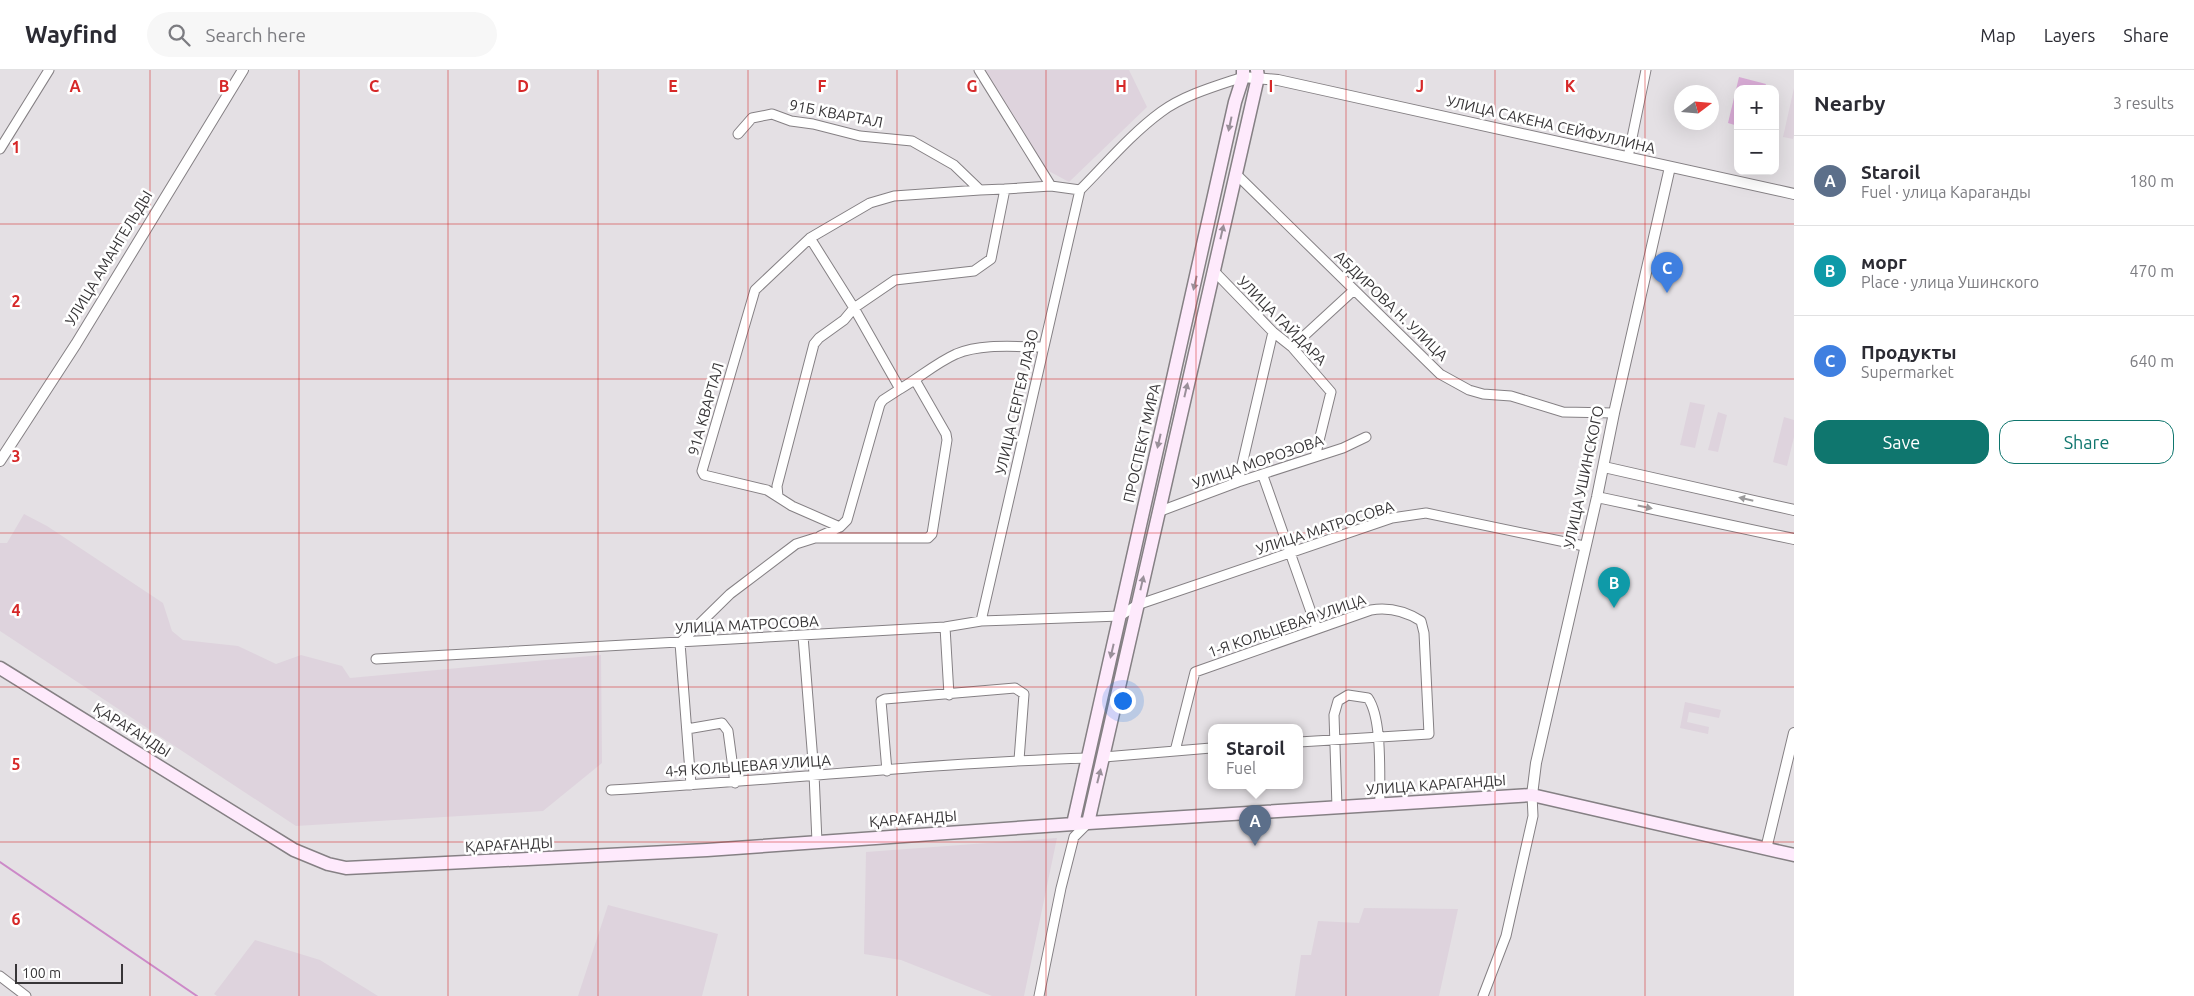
<!DOCTYPE html>
<html lang="en">
<head>
<meta charset="utf-8">
<style>
	body { margin:0; font-family:Ubuntu,sans-serif; background:#f7f7f7; color:#2b2b33 }
	.controls { position:absolute; right:15px; top:15px; display:grid; overflow:hidden; border-radius:10px; box-shadow:0 5px 20px #0002 }
	.controls button { width:45px; height:45px; display:grid; place-items:center; padding:0; border:0; border-bottom:1px solid #e1e1e2; background:#fff; color:#2b2b33; font:25px sans-serif }
	.compass { position:absolute; left:1674px; top:15px; width:45px; height:45px; border-radius:50%; background:#fff; box-shadow:0 5px 20px #0002; rotate:74deg }
	.scale { position:absolute; left:15px; bottom:12px; width:108px; box-sizing:border-box; padding-left:5px; border:2px solid #373537; border-top:0; font-size:14px; line-height:18px; white-space:nowrap; color:#373537; -webkit-text-stroke:4px #fff; paint-order:stroke }
	.you { position:absolute; left:1122px; top:630px; width:18px; height:18px; margin:-12px; border:4px solid #fff; border-radius:50%; background:#1a73e8; box-shadow:0 0 0 8px #1a73e833 }
	.badge { display:grid; place-items:center; width:32px; height:32px; border-radius:50%; background:#0f766e; color:#fff; font-size:16px; font-weight:700 }
	.pin { position:absolute; translate:-50% -41px; filter:drop-shadow(0 1px 2px #0008) }
	.pin::after { content:''; position:absolute; top:26px; width:18px; height:15px; background:inherit; clip-path:polygon(0 0,100% 0,50% 100%) }
	.popup { position:absolute; left:1208px; top:654px; width:95px; height:65px; box-sizing:border-box; display:grid; place-content:center; border-radius:10px; background:#fff; filter:drop-shadow(0 1px 4px #0005); font-size:16px; white-space:nowrap; color:#7c7c81 }
	.popup b { font-size:19px; color:#2b2b33 }
	.popup::after { content:''; position:absolute; left:50%; top:100%; margin-left:-10px; border:10px solid transparent; border-top-color:#fff }
	.list { margin:0; padding:0; list-style:none }
	h2 { display:flex; justify-content:space-between; align-items:center; height:65px; margin:0; padding:0 20px; font-size:21px }
	h2 small { font-size:16px; font-weight:400; color:#7c7c81 }
	.list li { display:grid; grid-template-columns:32px 1fr auto; gap:15px; align-items:center; box-sizing:border-box; height:90px; padding:0 20px; border-top:1px solid #e1e1e2 }
	.list b { display:block; font-size:19px; white-space:nowrap }
	.list p { margin:0; font-size:16px; white-space:nowrap; color:#7c7c81 }
	.list em { font-size:16px; font-style:normal; color:#7c7c81 }
	.actions { display:flex; gap:10px; padding:15px 20px }
	.actions a { flex:1; padding:11px 0; border:1px solid #0f766e; border-radius:15px; text-align:center; font-size:18px; color:#0f766e }
	.actions .main { background:#0f766e; color:#fff }
	.icon { flex:none; width:28px; height:28px; fill:none; stroke:currentColor; stroke-width:2; stroke-linecap:round; stroke-linejoin:round }
	.map { position:relative; flex:none; width:1794px; height:926px; overflow:hidden }
	header { display:flex; align-items:center; gap:30px; box-sizing:border-box; height:70px; padding:0 25px; background:#fff; border-bottom:1px solid #e1e1e2 }
	header strong { font-size:24px }
	nav { display:flex; gap:28px; margin-inline-start:auto; font-size:18px }
	.search { width:350px; height:45px; background:#f7f7f7; display:flex; align-items:center; gap:12px; box-sizing:border-box; padding:0 18px; border-radius:28px; color:#7c7c81; font-size:19px }
	main { display:flex }
	aside { flex:1; background:#fff }
	.map>svg:first-child { display:block }
</style>
</head>
<body>
<header>
<strong>Wayfind</strong>
<div class="search"><svg class="icon" aria-label="search" viewBox="0 0 24 24"><circle cx="10" cy="10" r="6"/><path d="M15 15l6 6"/></svg>Search here</div>
<nav><a>Map</a><a>Layers</a><a>Share</a></nav>
</header>
<main>
<div class="map">
<svg width="1794" height="926" viewBox="0 0 1794 926">
	<rect width="100%" height="100%" fill="#e4e0e4"/>
	<path fill="#ded3dd" d="M985,0H1129L1147,37L1069,112L1045,99Z
		M1794,18V65L1793,69L1783,67Z
		M1690,332L1705,335L1695,378L1680,375Z
		M1718,342L1727,345L1718,382L1708,380Z
		M1784,347L1794,350V367L1787,396L1773,392Z
		M24,444L47,456L163,533L172,561L183,570L238,576L276,594L301,585L342,596L350,608L601,585L602,693L543,741L296,756L0,561V473H7Z
		M1685,632L1721,640L1719,648L1689,642L1687,652L1709,657L1708,664L1680,658Z
		M1057,768L1024,926H992L901,890L864,884L866,782Z
		M608,835L718,864L702,926H578Z
		M1364,838L1458,839L1439,926H1295L1301,885H1311L1318,851L1359,853Z
		M255,870L320,890L378,926H217L214,924Z"/>
	<path fill="#d8abd5" d="M1739,7L1766,14L1764,19H1738V56L1728,53Z"/>
	<g fill="none" stroke-linecap="round" stroke-linejoin="round">
		<path stroke="#cc89c8" stroke-width="2" d="M0,792L197,926"/>
		<g stroke="#858084" stroke-width="11">
			<path id="minor" d="M979,0L1051,116L1080,120L981,551
				M738,64L752,48L772,44L791,51L813,54L860,66L912,71L954,95L980,120L1005,119L991,189L974,201L895,210L854,238L844,250L819,268L814,274L777,416L778,427
				M0,79L49,0
				M1628,87L1646,0
				M1236,104L1440,304L1469,320L1483,324L1511,326L1563,342L1614,343
				M1005,119L1051,116
				M1080,120C1106,94 1131,64 1161,42C1184,25 1216,16 1243,7
				M810,168L854,238L900,319C919,308 936,293 956,284C983,273 1016,277 1044,277
				M1213,200L1273,262L1292,277L1331,322L1315,387
				M1292,277L1354,220
				M1263,406L1317,559
				M1238,412L1273,262
				M1158,442L1238,412L1343,378L1366,367
				M840,457L792,436L767,420L704,405L702,401L755,220L810,168L870,133L894,126L980,120
				M820,466L840,457L847,450L880,334L883,330L900,319
				M945,557L949,625
				M803,566L814,704L817,772
				M376,589L945,557L981,551L1120,546L1137,535L1392,448L1426,443L1584,476
				M687,659L722,653L728,661L735,713
				M1175,681L1195,602L1371,540C1389,537 1405,541 1421,551L1424,563L1429,664L1299,672
				M1104,687L1211,678
				M887,701L881,631L885,629L1015,618L1024,624L1019,690
				M691,715L680,573L730,524L796,474L815,468H928L932,464L947,370L946,364L915,310
				M611,720C770,711 929,693 1088,688
				M1337,737L1334,645L1338,631L1348,625L1368,628C1383,650 1379,707 1380,735
				M0,906L26,926
				M1039,926L1061,818L1074,767L1088,753
				M1483,926L1506,866L1533,746L1532,725"/>
		</g>
		<g stroke="#858084" stroke-width="12">
			<path id="tertiary" d="M1243,7L1278,10L1794,124
				M0,391L76,274L243,0
				M1604,397L1794,440
				M1597,427L1794,469
				M1532,725L1536,693L1597,427L1614,343L1670,97
				M1766,779L1794,663"/>
		</g>
		<g stroke="#858084" stroke-width="15">
			<path id="secondary" d="M0,598L294,780L328,794L346,798L707,780L1088,753L1532,725L1794,785
				M1088,753L1258,7L1257,0
				M1073,754L1235,32L1243,7V0"/>
		</g>
		<use href="#minor" stroke="#fff" stroke-width="9"/>
		<use href="#tertiary" stroke="#fff" stroke-width="10"/>
		<use href="#secondary" stroke="#feeafc" stroke-width="12"/>
	</g>
	<defs><path id="oneway-solid" d="M-6-.8H1V-3.2L6.5 0L1 3.2V.8H-6Z" transform="scale(1.25)"/></defs>
	<g fill="#9a909a">
		<use href="#oneway-solid" transform="translate(1230 54) rotate(102)"/>
		<use href="#oneway-solid" transform="translate(1222 162) rotate(-77)"/>
		<use href="#oneway-solid" transform="translate(1195 213) rotate(103)"/>
		<use href="#oneway-solid" transform="translate(1186 320) rotate(-77)"/>
		<use href="#oneway-solid" transform="translate(1159 371) rotate(103)"/>
		<use href="#oneway-solid" transform="translate(1142 513) rotate(-77)"/>
		<use href="#oneway-solid" transform="translate(1112 581) rotate(103)"/>
		<use href="#oneway-solid" transform="translate(1099 706) rotate(-76)"/>
	</g>
	<g fill="#9b9a9b">
		<use href="#oneway-solid" transform="translate(1746 429) rotate(-167)"/>
		<use href="#oneway-solid" transform="translate(1645 437) rotate(12)"/>
	</g>
	<path fill="none" stroke="#d62828" stroke-width="1" stroke-opacity="0.55" d="M150,0V926M299,0V926M448,0V926M598,0V926M748,0V926M897,0V926M1046,0V926M1196,0V926M1346,0V926M1495,0V926M1645,0V926M0,154H1794M0,309H1794M0,463H1794M0,617H1794M0,772H1794"/>
	<g text-anchor="middle" stroke-width="5" stroke-linejoin="round" paint-order="stroke">
		<g font-size="15" fill="#373537" stroke="#fff">
			<text transform="translate(836 44) rotate(11)" y="5">91Б КВАРТАЛ</text>
			<text transform="translate(1551 55) rotate(13)" y="5">УЛИЦА САКЕНА СЕЙФУЛЛИНА</text>
			<text transform="translate(109 188) rotate(-59)" y="5">УЛИЦА АМАНГЕЛЬДЫ</text>
			<text transform="translate(1391 236) rotate(44)" y="5">АБДИРОВА Н. УЛИЦА</text>
			<text transform="translate(1282 251) rotate(45)" y="5">УЛИЦА ГАЙДАРА</text>
			<text transform="translate(1017 332) rotate(-77)" y="5">УЛИЦА СЕРГЕЯ ЛАЗО</text>
			<text transform="translate(706 339) rotate(-74)" y="5">91А КВАРТАЛ</text>
			<text transform="translate(1142 373) rotate(-77)" y="5">ПРОСПЕКТ МИРА</text>
			<text transform="translate(1258 392) rotate(-19)" y="5">УЛИЦА МОРОЗОВА</text>
			<text transform="translate(1584 407) rotate(-78)" y="5">УЛИЦА УШИНСКОГО</text>
			<text transform="translate(1325 458) rotate(-18)" y="5">УЛИЦА МАТРОСОВА</text>
			<text transform="translate(747 555) rotate(-3)" y="5">УЛИЦА МАТРОСОВА</text>
			<text transform="translate(1287 556) rotate(-19)" y="5">1-Я КОЛЬЦЕВАЯ УЛИЦА</text>
			<text transform="translate(132 660) rotate(32)" y="5">ҚАРАҒАНДЫ</text>
			<text transform="translate(748 696) rotate(-4)" y="5">4-Я КОЛЬЦЕВАЯ УЛИЦА</text>
			<text transform="translate(1436 715) rotate(-4)" y="5">УЛИЦА КАРАГАНДЫ</text>
			<text transform="translate(913 749) rotate(-4)" y="5">ҚАРАҒАНДЫ</text>
			<text transform="translate(509 775) rotate(-3)" y="5">ҚАРАҒАНДЫ</text>
		</g>
	</g>
	<g font-size="16" text-anchor="middle" font-weight="bold" fill="#d62828" stroke="#fff" stroke-width="5" stroke-linejoin="round" paint-order="stroke">
		<text x="75" y="22">A</text>
		<text x="224" y="22">B</text>
		<text x="374" y="22">C</text>
		<text x="523" y="22">D</text>
		<text x="673" y="22">E</text>
		<text x="822" y="22">F</text>
		<text x="972" y="22">G</text>
		<text x="1121" y="22">H</text>
		<text x="1271" y="22">I</text>
		<text x="1420" y="22">J</text>
		<text x="1570" y="22">K</text>
		<text x="16" y="83">1</text>
		<text x="16" y="237">2</text>
		<text x="16" y="392">3</text>
		<text x="16" y="546">4</text>
		<text x="16" y="700">5</text>
		<text x="16" y="855">6</text>
	</g>
</svg>
<div class="controls">
<button>+</button>
<button>−</button>
</div>
<svg class="compass" viewBox="-18 -18 36 36"><path d="M0-13l5 13h-10z" fill="#e53935"/><path d="M0 13l5-13h-10z" fill="#7c7c81"/></svg>
<div class="scale">100 m</div>
<div class="you"></div>
<div class="pin badge" style="left:1255px;top:776px;background:#5c6f8a">A</div>
<div class="popup"><b>Staroil</b>Fuel</div>
<div class="pin badge" style="left:1614px;top:538px;background:#0f9aa8">B</div>
<div class="pin badge" style="left:1667px;top:223px;background:#3f7fe0">C</div>
</div>
<aside>
<h2>Nearby<small>3 results</small></h2>
<ul class="list">
<li><span class="badge" style="background:#5c6f8a">A</span><div><b>Staroil</b><p>Fuel · улица Караганды</p></div><em>180 m</em></li>
<li><span class="badge" style="background:#0f9aa8">B</span><div><b>морг</b><p>Place · улица Ушинского</p></div><em>470 m</em></li>
<li><span class="badge" style="background:#3f7fe0">C</span><div><b>Продукты</b><p>Supermarket</p></div><em>640 m</em></li>
</ul>
<div class="actions"><a class="main">Save</a><a>Share</a></div>
</aside>
</main>
</body>
</html>
